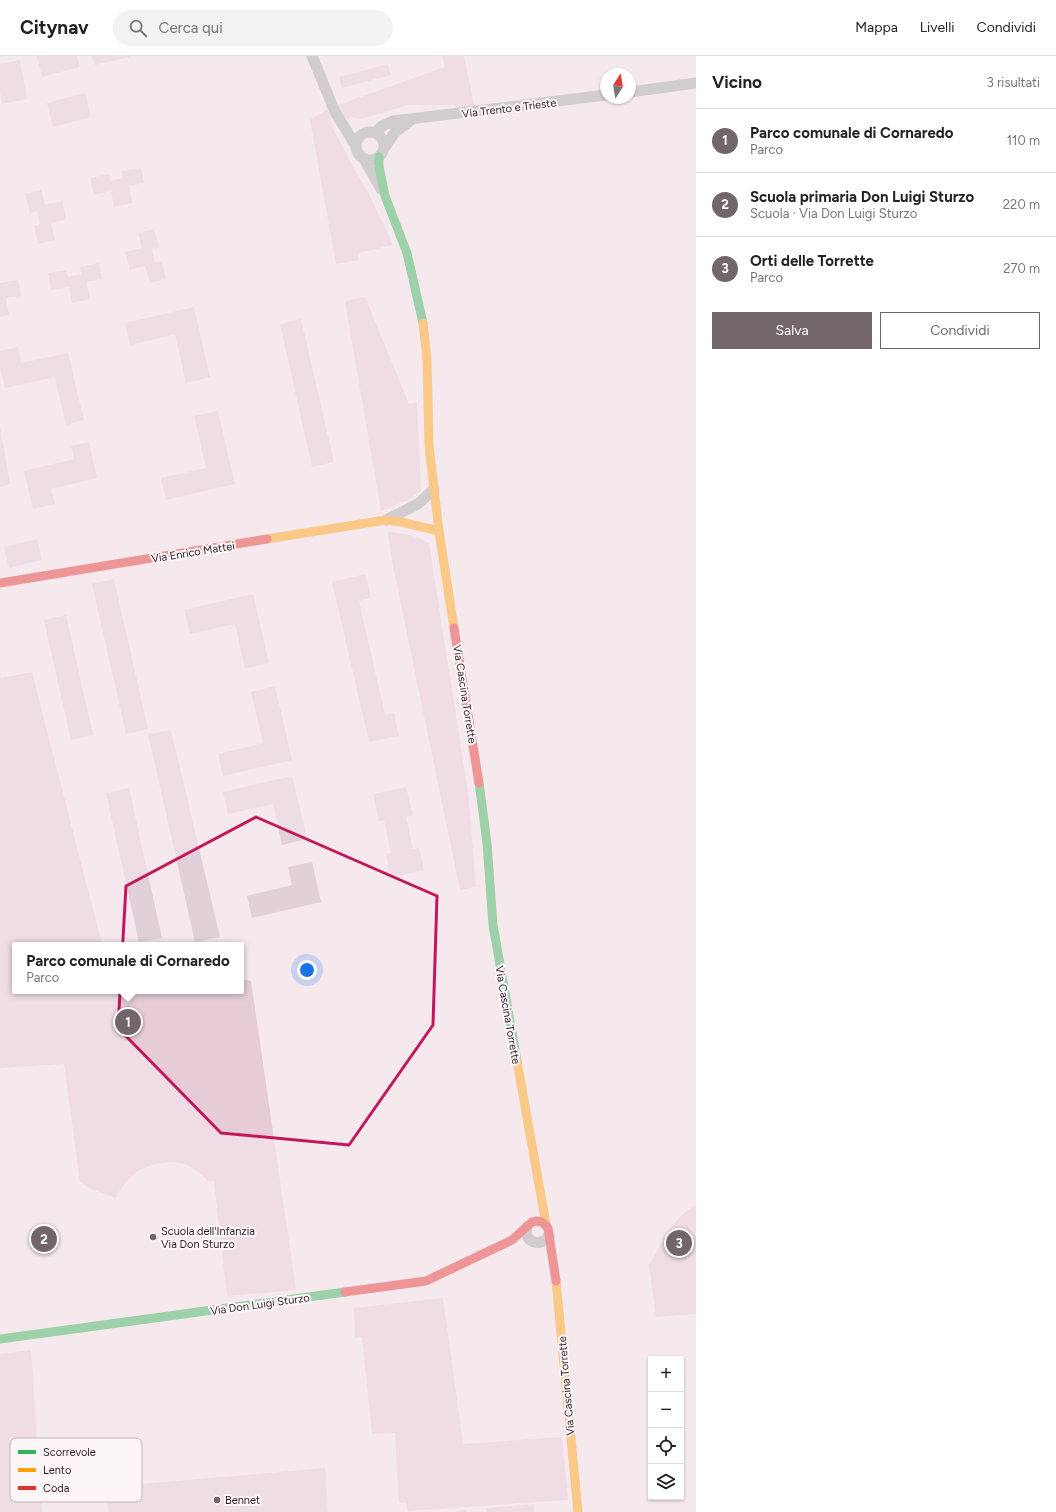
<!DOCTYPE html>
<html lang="it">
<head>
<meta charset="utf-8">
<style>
	body { margin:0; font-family:Figtree,sans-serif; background:#f2f2f2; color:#222 }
	.controls { position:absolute; right:12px; bottom:12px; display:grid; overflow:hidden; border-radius:0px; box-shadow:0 1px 3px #0004 }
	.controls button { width:36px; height:36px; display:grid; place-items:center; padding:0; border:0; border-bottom:1px solid #e0e0e0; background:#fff; color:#222; font:20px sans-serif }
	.compass { position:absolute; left:600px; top:12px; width:36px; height:36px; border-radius:50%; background:#fff; box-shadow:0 1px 3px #0004; rotate:12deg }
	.you { position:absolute; left:307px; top:914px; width:14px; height:14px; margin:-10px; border:3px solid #fff; border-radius:50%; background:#1a73e8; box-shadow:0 0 0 6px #1a73e833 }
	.badge { display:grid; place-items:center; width:26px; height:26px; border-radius:50%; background:#72656b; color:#fff; font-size:13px; font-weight:700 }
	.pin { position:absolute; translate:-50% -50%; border:2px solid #fff; box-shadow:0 1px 4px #0006 }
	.popup { position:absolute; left:12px; top:886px; width:232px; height:52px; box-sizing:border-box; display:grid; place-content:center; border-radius:0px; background:#fff; filter:drop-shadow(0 1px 3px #0005); font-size:13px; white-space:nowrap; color:#767676 }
	.popup b { font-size:15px; color:#222 }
	.popup::after { content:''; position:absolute; left:50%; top:100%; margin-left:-8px; border:8px solid transparent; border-top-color:#fff }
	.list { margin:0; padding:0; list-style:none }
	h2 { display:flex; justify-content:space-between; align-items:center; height:52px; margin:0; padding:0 16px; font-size:17px }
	h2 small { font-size:13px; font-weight:400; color:#767676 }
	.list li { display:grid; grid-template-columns:26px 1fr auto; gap:12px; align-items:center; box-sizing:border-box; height:64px; padding:0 16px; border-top:1px solid #e0e0e0 }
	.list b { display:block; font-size:15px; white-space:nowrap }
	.list p { margin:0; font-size:13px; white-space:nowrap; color:#767676 }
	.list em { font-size:13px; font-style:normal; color:#767676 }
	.actions { display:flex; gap:8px; padding:12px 16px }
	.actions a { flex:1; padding:9px 0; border:1px solid #72656b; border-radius:0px; text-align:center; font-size:14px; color:#72656b }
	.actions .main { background:#72656b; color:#fff }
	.icon { flex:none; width:22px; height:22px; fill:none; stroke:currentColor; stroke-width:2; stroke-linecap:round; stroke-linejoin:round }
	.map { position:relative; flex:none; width:696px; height:1456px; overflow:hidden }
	header { display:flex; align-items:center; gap:24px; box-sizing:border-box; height:56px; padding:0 20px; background:#fff; border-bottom:1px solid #e0e0e0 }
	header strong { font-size:19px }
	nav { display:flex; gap:22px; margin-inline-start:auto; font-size:14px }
	.search { width:280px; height:36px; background:#f2f2f2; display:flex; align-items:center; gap:10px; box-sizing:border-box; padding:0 14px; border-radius:22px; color:#767676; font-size:15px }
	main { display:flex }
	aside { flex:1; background:#fff }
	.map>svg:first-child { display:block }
</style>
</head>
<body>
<header>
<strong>Citynav</strong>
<div class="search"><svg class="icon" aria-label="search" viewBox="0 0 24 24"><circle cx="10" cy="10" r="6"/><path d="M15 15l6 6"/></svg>Cerca qui</div>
<nav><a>Mappa</a><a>Livelli</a><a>Condividi</a></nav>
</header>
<main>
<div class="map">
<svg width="696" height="1456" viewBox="0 0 696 1456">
	<rect width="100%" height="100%" fill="#f5e9ee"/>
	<path fill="#e6ccd7" d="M442,0H464L475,54L457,56L455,49H408L361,63L350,61L348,64L343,59L338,49L445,11Z
		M328,53L333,73L355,114L368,136L393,189L358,197V204L336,208L310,64Z
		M365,241L409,348L417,346L421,435L407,444L381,455L345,245Z
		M0,371L10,428L0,431Z
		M388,476L411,479L429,487L468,736L476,831L460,834L392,505Z
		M32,616L102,889H15V935H241V923L251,925L296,1234L227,1240L214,1125L209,1126C203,1120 197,1114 189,1110C181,1106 171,1105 162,1107C137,1111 128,1121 115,1142L89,1132L80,1126L64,1008L0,1012V617L1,622Z
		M696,1149V1258L656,1261L649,1209C661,1189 675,1159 696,1149Z
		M443,1242L463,1388L562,1381L568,1444L407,1455L406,1446L399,1447L395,1377L372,1378L362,1281L355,1282L354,1252Z
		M31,1294L42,1456H0V1298Z"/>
	<path fill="#e0d0d7" d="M37,0H77L80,11L42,21Z
		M92,0H129L130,1L95,9Z
		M20,4L27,43L2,48L0,35V8Z
		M388,8L391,19L342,32L339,21Z
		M85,37L91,61L53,71L47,47Z
		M141,112L144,127L129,130L132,147L114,151L111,135L94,139L90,122L109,118L110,125L123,122L122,115Z
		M41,134L45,149L62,145L66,163L51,167L55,184L38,188L34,170L40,168L37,155L30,157L25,138Z
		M154,173L159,191L152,193L155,207L162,205L166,223L150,227L145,210L130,214L125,196L142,192L138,177Z
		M99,207L102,223L86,226L90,243L72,247L69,231L51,234L48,217L66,214L68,221L81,218L80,211Z
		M18,224L21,240L6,242L9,259L0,261V227Z
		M194,251L210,321L186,327L175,278L130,289L125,267Z
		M301,263L334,406L312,411L280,268Z
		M18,291L21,307L68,297L84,364L66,369L55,321L5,332L0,310V295Z
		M218,355L235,428L166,444L161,422L206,412L194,360Z
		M89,386L97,422L51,433L55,448L33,453L24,415L74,403L71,390Z
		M37,483L42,504L9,512L4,491Z
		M365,518L371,542L359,545L385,659L394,657L399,680L369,686L332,526Z
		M114,523L148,673L126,678L92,528Z
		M253,538L269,607L245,613L235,568L190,578L184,554Z
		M66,559L93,679L71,684L44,564Z
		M275,630L292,704L223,720L218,698L263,687L251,636Z
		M171,674L220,881L195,886L148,678Z
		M292,720L307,783L282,789L273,748L228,758L223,736Z
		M406,731L413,759L406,761L413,793L419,792L424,814L391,822L386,798L391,797L384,764L379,765L373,738Z
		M129,732L162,882L139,886L106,737Z
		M312,806L321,846L252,862L247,840L292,829L288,811Z
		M325,1412L328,1456H108L106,1431Z
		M534,1448V1456H486V1452Z
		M466,1454V1456H456V1455Z"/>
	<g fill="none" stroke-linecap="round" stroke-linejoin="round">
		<path stroke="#a5aca9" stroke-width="11" d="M312,0L335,56L356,90
			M630,36L696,27
			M356 90a14 14 0 1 1 28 0a14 14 0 1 1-28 0Z
			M376,76L382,70L393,65L606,39
			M385,91L395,76L410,65
			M364,103L381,133
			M386,464L418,448L434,433
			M527,1171C522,1186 542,1193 549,1179"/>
		<path stroke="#30b455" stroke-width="9" d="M379,101V111L385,140L407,197L423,267
			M479,727L487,787L493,869L517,1005
			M0,1283L345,1236"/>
		<path stroke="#ff9f0a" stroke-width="9" d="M423,267L427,303L429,390L439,475L454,572
			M267,483L386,464L401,466L439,475
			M517,1005L546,1168
			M556,1225L578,1456"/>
		<path stroke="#e5322d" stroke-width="9" d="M0,527L267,483
			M454,572L479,727
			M345,1236L426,1225L512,1184L532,1166L537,1165L542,1166L548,1172L556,1225"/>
	</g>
	<path d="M0 0H696V1456H0ZM256,761L437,840L433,969L349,1089L221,1077L118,972L126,830Z" fill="#f5e9ee" fill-opacity=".55" fill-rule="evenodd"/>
	<path fill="none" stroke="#c2185b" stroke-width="3" stroke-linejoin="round" d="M256,761L437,840L433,969L349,1089L221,1077L118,972L126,830Z"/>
	<g fill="#72656b" stroke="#fdf6f9" stroke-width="1.5">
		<circle cx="153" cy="1181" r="4"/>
		<circle cx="217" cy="1444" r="4"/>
	</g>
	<g text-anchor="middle" stroke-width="4" stroke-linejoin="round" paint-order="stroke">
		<g font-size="11" fill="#2b1e24" stroke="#fdf6f9">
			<text transform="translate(509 52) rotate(-7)" y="4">Via Trento e Trieste</text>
			<text transform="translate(193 496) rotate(-9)" y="4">Via Enrico Mattei</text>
			<text transform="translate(465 638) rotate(81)" y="4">Via Cascina Torrette</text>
			<text transform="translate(508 959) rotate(80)" y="4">Via Cascina Torrette</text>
			<text transform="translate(260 1248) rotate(-8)" y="4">Via Don Luigi Sturzo</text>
			<text transform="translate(566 1330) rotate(-95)" y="4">Via Cascina Torrette</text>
		</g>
		<g font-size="11" fill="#2b1e24" stroke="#fdf6f9" text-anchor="start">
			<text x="161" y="1179">Scuola dell'Infanzia<tspan x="161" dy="13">Via Don Sturzo</tspan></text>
			<text x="225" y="1448">Bennet</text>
		</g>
	</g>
	<rect x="10" y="1382" width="132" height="64" rx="6" fill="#fdf6f9" stroke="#beb5b9" stroke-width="1"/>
	<rect x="18" y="1394" width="18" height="4" fill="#30b455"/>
	<rect x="18" y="1412" width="18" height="4" fill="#ff9f0a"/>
	<rect x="18" y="1430" width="18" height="4" fill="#e5322d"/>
	<g font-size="11" fill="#2b1e24">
		<text x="43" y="1400">Scorrevole</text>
		<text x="43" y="1418">Lento</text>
		<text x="43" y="1436">Coda</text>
	</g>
</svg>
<div class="controls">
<button>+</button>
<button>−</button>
<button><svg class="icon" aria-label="locate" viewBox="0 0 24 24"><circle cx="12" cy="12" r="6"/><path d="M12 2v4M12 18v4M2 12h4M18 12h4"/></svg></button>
<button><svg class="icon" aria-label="layers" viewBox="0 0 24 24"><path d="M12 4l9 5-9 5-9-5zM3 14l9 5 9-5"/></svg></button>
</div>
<svg class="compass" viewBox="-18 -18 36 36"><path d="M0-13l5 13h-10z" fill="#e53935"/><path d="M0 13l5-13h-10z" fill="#767676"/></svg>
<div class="you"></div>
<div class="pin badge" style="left:128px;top:966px">1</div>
<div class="popup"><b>Parco comunale di Cornaredo</b>Parco</div>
<div class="pin badge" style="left:44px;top:1183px">2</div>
<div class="pin badge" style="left:679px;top:1187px">3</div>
</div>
<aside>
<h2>Vicino<small>3 risultati</small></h2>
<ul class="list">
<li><span class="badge">1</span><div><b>Parco comunale di Cornaredo</b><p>Parco</p></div><em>110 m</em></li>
<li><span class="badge">2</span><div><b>Scuola primaria Don Luigi Sturzo</b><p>Scuola · Via Don Luigi Sturzo</p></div><em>220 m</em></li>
<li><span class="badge">3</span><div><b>Orti delle Torrette</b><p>Parco</p></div><em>270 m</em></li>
</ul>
<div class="actions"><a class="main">Salva</a><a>Condividi</a></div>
</aside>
</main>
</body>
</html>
